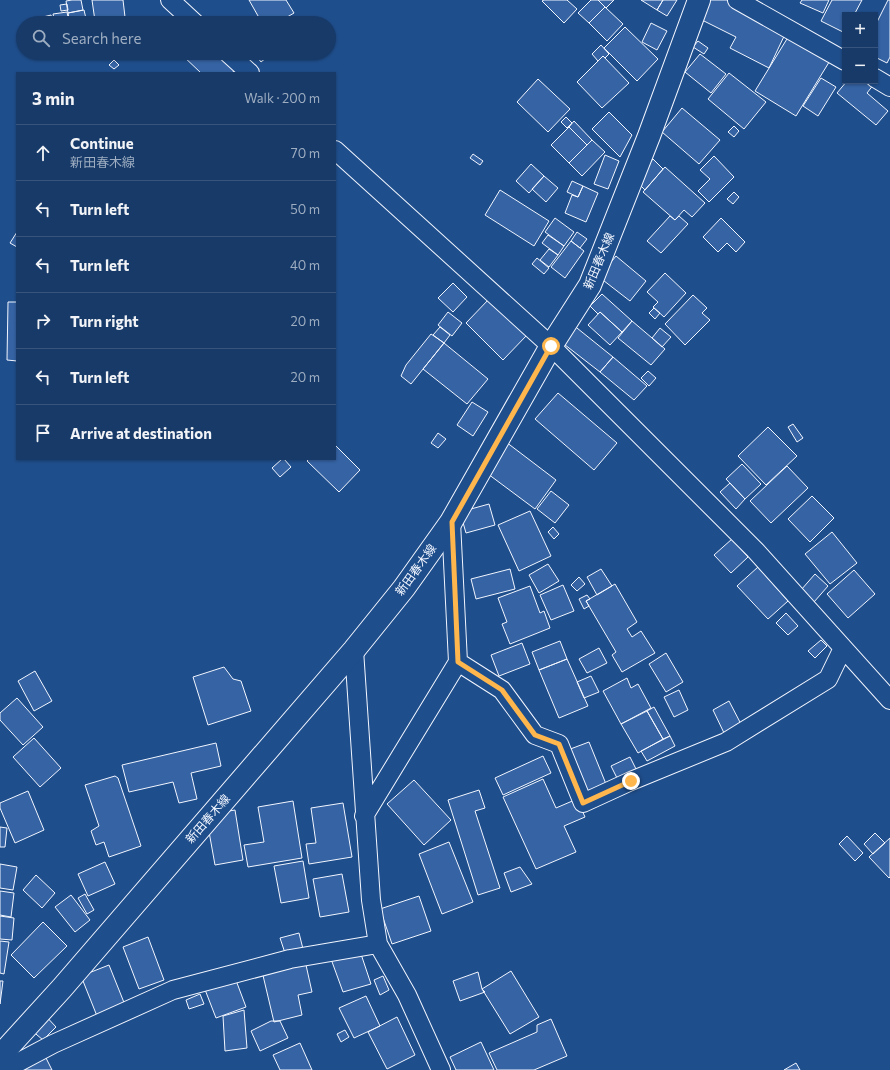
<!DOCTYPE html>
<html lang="en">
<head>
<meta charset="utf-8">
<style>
	body { margin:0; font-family:Commissioner,"Noto Sans JP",sans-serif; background:#20416f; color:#f1f3f6 }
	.controls { position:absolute; right:12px; top:12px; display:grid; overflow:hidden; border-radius:0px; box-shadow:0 1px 3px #0004 }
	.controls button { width:36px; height:36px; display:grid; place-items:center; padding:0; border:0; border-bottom:1px solid #36547d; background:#173a69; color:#f1f3f6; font:20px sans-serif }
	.stop { position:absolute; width:12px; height:12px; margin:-9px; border:3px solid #ffb74d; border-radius:50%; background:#fff }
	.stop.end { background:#ffb74d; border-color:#fff; box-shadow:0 1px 4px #0008 }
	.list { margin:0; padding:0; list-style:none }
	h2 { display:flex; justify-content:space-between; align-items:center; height:52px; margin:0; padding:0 16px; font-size:17px }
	h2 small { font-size:13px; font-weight:400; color:#9eadc0 }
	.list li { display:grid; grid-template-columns:26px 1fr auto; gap:12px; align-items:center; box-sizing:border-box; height:56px; padding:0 16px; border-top:1px solid #36547d }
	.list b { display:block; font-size:15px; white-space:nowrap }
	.list p { margin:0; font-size:13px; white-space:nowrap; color:#9eadc0 }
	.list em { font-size:13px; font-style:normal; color:#9eadc0 }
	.icon { flex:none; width:22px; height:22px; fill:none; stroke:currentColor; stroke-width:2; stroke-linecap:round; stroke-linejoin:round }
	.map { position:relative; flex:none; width:890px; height:1070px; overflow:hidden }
	.search { position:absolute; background:#173a69; box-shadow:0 1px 3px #0004; left:16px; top:16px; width:320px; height:44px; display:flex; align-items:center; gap:10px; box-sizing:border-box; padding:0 14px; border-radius:22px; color:#9eadc0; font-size:15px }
	.panel { position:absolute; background:#173a69; box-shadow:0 1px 3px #0004; left:16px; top:72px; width:320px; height:388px; border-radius:0px }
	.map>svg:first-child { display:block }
</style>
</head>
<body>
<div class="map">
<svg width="890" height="1070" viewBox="0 0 890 1070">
	<rect width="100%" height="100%" fill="#1f4e8c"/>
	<path fill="#3563a3" stroke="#f2f6ff" d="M72,0H81L83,10L68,13L66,1Z
		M92,0H123L125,17L95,21Z
		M249,0H286L294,13L277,23H262Z
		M544,0H567L577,9L564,23L542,1Z
		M591,0H598L605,7L589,23L578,13Z
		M598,0H614L606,8Z
		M641,0H663L657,10Z
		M663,0H677L667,16L657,10Z
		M705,0H727L787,30L769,68L730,48L736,37L696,17Z
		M802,0H829L823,13L800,3Z
		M832,0H862L854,15H845V33L821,21Z
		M888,0H890V57L887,63L875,57V24H876Z
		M67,4L68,10L61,11L60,5Z
		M605,7L623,24L607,41L589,23Z
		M84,10L87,23H70L68,13Z
		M67,12L69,23H55L53,14Z
		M51,15L53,23H45L43,17Z
		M291,18L295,22L294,23H287Z
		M651,23L667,31L657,50L642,42Z
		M625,27L658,59L637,81L604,48Z
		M790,34L831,59L796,116L755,91Z
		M698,41L708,48L704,54L693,47Z
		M601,45L609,54L605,58L603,56L598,61L592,54Z
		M184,53H226L239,65L232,73H201L182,55Z
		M254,53H272L261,62Z
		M700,54L726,74L711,93L685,72Z
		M603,56L629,83L602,108L577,82Z
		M114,60L119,65L114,69L109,65Z
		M729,73L766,102L744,129L708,99Z
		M821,78L836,87L818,116L803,106Z
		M538,79L570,109L548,132L517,102Z
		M847,81H870L874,84L867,93L888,111L876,125L837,93Z
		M682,108L720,140L699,164L662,132Z
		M609,112L632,135L620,157L592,129Z
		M566,117L572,123L567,128L561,122Z
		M574,121L592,140L587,145L569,127Z
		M734,126L739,131L734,137L728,132Z
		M569,127L587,145L569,163L551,145Z
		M592,140L605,152L582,176L569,163Z
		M473,154L483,161L480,165L470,158Z
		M605,155L619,161L608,189L594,184Z
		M714,156L734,177L709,202L698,191L710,179L700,170Z
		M653,159L663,169L645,190L635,180Z
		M531,164L544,176L529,193L516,181Z
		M665,167L705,203L692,217L684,210L675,220L643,192Z
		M544,176L558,188L546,202L532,189Z
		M572,181L583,186L578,197L567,192Z
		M583,186L598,193L586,222L565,213L572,195L578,197Z
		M500,190L549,221L534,246L485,215Z
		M734,192L739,197L733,204L727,199Z
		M670,216L675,220L679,216L688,224L661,253L647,241Z
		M555,218L574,232L564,246L545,232Z
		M721,218L745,242L736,252L727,243L718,252L703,237Z
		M17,232V247L10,243Z
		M577,232L587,239L580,248L571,241Z
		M548,235L564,246L558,255L542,243Z
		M571,241L584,251L565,278L551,267Z
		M549,249L558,255L549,267L540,260Z
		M616,256L646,281L630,301L599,277Z
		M537,258L549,268L544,274L532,264Z
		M665,273L686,293L664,317L653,307L658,302L647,292Z
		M453,283L467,297L453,312L438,298Z
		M602,294L632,321L622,332L600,312L598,314L590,306Z
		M693,295L707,308L702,313L710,320L685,345L665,324Z
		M490,298L527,335L503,360L466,323Z
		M8,302H17V361L7,360Z
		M654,308L660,313L655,319L649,313Z
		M448,312L462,323L452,336L438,325Z
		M600,312L622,332L610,345L588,325Z
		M632,321L665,349L651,365L618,338Z
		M572,324L613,357L600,372L560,341Z
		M440,327L450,335L444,343L433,335Z
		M660,328L671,337L662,347L652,338Z
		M431,334L444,343L411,384L401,376L406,365Z
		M444,343L488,379L467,404L423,369Z
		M613,357L647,386L634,400L600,372Z
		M648,371L656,378L649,386L641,378Z
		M558,393L617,443L594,470L535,419Z
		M472,402L488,412L473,436L457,425Z
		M793,424L803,438L797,442L788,427Z
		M768,427L797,456L766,485L738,456Z
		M438,433L446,439L438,448L431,443Z
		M506,442L556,480L535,509L484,471Z
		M335,445L360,470L339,492L307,461L309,459H335Z
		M282,459H284L291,467L280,477L272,468Z
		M742,464L761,484L745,499L726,479Z
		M787,466L808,488L771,523L750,501Z
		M730,483L745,499L736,509L720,492Z
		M551,491L569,505L555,523L537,509Z
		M812,496L834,518L810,542L788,519Z
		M489,504L495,525L466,533L460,512Z
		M530,511L551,556L519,571L498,525Z
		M553,527L559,534L554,539L548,532Z
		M832,532L857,563L830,584L805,554Z
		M732,539L748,557L731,573L714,555Z
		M548,564L559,581L539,593L529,575Z
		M758,567L788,601L768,619L737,586Z
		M510,569L515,589L476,599L471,579Z
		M601,569L612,586L597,595L587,577Z
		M854,570L875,594L848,618L827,594Z
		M815,574L828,586L814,602L801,590Z
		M579,577L585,584L577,591L571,585Z
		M615,584L637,622L627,629L632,637L641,631L655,653L622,672L612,655L616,652L586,601Z
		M563,585L574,611L551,620L540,595Z
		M530,586L540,613L544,611L550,628L510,644L502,624L507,622L498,598Z
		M587,595L590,599L586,601L589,606L584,609L579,599Z
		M786,613L798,626L788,635L776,623Z
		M821,640L827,646L815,658L808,651Z
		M560,641L567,659L539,670L532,652Z
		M522,643L530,664L499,676L491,655Z
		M599,648L607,663L587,673L579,659Z
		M666,653L683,682L666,692L649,664Z
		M567,659L588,706L559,718L539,670Z
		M224,667L233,679L241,681L251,711L208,725L193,677Z
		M35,671L52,701L34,711L18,681Z
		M591,676L599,692L584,698L577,682Z
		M627,678L631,688L638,684L651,708L621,724L603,691Z
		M679,690L688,710L674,717L664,697Z
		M17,698L43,727L23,745L0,720V713Z
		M729,701L742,726L725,735L713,710Z
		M654,707L670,736L663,739L647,711Z
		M647,711L663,739L638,753L621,724Z
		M670,736L675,746L647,761L641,751Z
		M34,738L61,768L40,787L13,757Z
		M589,742L606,784L574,797L557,754Z
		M216,743L221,766L191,773L197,799L179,803L173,782L129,792L122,765Z
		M543,756L551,773L503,795L495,778Z
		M630,757L638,773L619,782L611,766Z
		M115,776L118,778L141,846L109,857L104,842L96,845L91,831L99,826L85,785Z
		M543,779L556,808L577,799L585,817L564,826L576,852L536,869L503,797Z
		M414,780L451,820L424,845L387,804Z
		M479,790L485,808L475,811L500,888L478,895L448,800Z
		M28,791L44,830L15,843L0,808V803Z
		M293,801L302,858L248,867L244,845L264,842L258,807Z
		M343,803L352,857L309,864L306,844L316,843L311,808Z
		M235,810L243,860L215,865L206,815Z
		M0,827L7,828L5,847H0Z
		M875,833L885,843L873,854L864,844Z
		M847,836L863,853L855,861L839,844Z
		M890,838V877L889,878L869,857Z
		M449,842L473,902L442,914L419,854Z
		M303,861L309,898L281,903L274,866Z
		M105,862L115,884L88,896L78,874Z
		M0,864L17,867L13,890L0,888Z
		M520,867L532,884L511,892L504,873Z
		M342,874L349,912L320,917L313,879Z
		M36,875L55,893L42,908L23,890Z
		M0,891L14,893L11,917L0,915Z
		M85,894L94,910L87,914L78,898Z
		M71,895L90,920L75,932L55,907Z
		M419,896L431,931L392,944L380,909Z
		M0,916L14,918L12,940L0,939Z
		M43,922L67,946L34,978L11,955Z
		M299,933L303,949L285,953L280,938Z
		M148,937L164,980L139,989L123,947Z
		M0,941L9,942L4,974L0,973Z
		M360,951L371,984L343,992L331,959Z
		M304,956L312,992L298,995L302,1015L274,1022L261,967Z
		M109,965L125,1005L97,1016L81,976Z
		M511,971L539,1017L510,1034L482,989Z
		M478,972L482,989L485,992L460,1001L453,981Z
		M234,975L246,1007L216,1018L204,987Z
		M383,976L389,990L380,995L374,980Z
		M0,981H3L0,1004Z
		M200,994L204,1004L189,1009L186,1000Z
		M366,996L380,1026L354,1038L339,1008Z
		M244,1010L247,1048L225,1051L223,1016Z
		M43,1013L56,1027L43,1040L30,1029Z
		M397,1017L415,1055L387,1069L368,1032Z
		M551,1019L567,1056L534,1070H497L489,1053L537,1032V1025Z
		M271,1021H280L288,1038L260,1051L251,1031Z
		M345,1030L349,1037L341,1042L337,1034Z
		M481,1042L494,1070H456L450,1057Z
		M300,1043L312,1070H280L273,1055Z
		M45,1056L52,1070H26L24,1067Z
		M796,1063L800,1070H784Z"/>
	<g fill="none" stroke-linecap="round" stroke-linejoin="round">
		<g stroke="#f2f6ff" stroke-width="20">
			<path id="street" d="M170,0L195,23
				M737,0L845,61
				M228,53L250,73
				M875,78L890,87
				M335,150L551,346L755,550L890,700
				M354,650L371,900L378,944L407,995L441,1070
				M458,662L502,690L535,735L559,744L583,803L631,781L726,742L828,679L843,648
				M364,816L458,662L451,522
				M4,1070L53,1044L173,990L290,959L378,944"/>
		</g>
		<g stroke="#f2f6ff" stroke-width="24">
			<path id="secondary" d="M0,1056L62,988L354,650L404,588L451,522L551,346L590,285L649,136L699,0"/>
		</g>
		<use href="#street" stroke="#1f4e8c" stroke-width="18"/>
		<use href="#secondary" stroke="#1f4e8c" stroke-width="22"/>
	</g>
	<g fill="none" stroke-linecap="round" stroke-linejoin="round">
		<path stroke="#ffb74d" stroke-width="5" d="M551,346L452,522L458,662L502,690L535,735L559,744L583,803L631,781"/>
	</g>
	<g text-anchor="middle" stroke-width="3" stroke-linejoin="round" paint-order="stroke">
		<g font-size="12" fill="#f2f6ff" stroke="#1f4e8c">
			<text transform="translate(599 261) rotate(-67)" y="4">新田春木線</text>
			<text transform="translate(416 570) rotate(-54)" y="4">新田春木線</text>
			<text transform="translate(208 819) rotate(-49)" y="4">新田春木線</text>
		</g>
	</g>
</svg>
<div class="controls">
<button>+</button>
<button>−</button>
</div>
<div class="stop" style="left:551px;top:346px"></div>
<div class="stop end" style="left:631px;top:781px"></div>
<div class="search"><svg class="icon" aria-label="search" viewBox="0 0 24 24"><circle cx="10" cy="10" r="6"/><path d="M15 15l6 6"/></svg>Search here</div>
<section class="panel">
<h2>3 min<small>Walk · 200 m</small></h2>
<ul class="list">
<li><svg class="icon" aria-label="ahead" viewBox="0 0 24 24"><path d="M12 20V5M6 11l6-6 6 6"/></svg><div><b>Continue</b><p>新田春木線</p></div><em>70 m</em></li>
<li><svg class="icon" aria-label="left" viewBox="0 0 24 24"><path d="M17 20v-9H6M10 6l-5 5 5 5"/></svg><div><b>Turn left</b></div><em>50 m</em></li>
<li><svg class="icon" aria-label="left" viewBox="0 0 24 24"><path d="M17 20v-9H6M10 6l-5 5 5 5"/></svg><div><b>Turn left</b></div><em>40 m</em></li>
<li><svg class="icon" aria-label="right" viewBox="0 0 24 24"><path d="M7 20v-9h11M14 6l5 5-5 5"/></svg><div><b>Turn right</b></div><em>20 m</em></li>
<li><svg class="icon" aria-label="left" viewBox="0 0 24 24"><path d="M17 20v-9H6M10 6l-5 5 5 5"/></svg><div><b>Turn left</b></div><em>20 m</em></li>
<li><svg class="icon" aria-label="arrive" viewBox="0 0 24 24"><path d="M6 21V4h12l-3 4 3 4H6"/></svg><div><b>Arrive at destination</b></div></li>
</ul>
</section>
</div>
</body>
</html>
